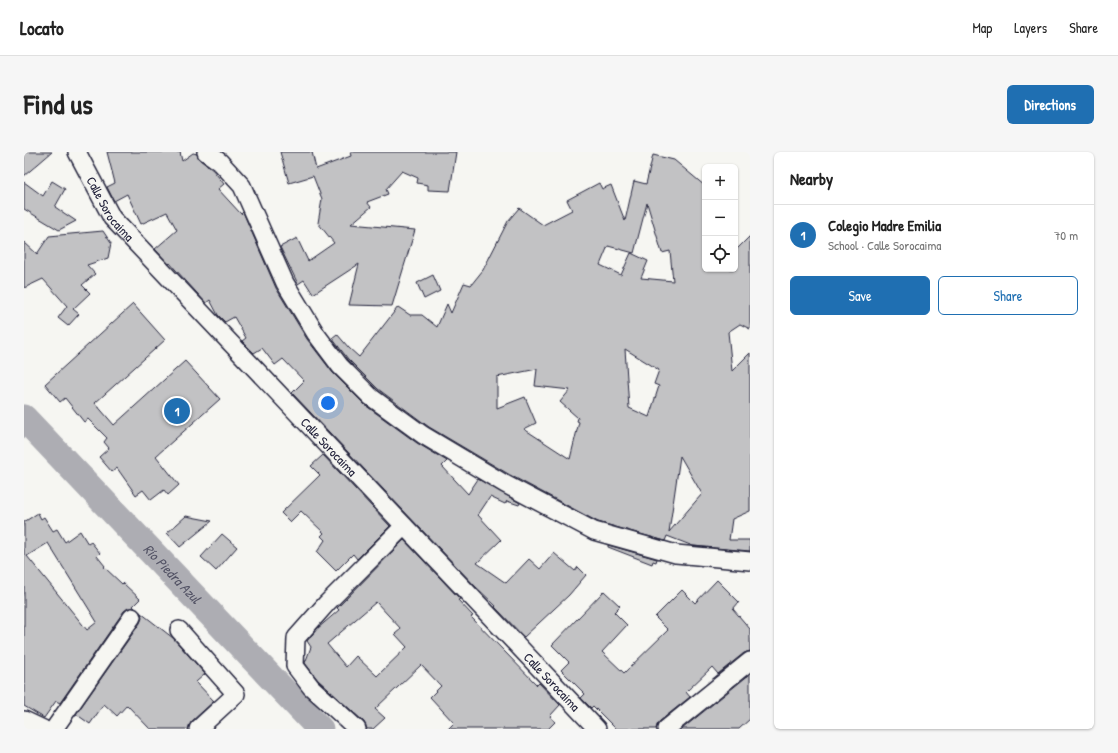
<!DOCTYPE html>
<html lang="en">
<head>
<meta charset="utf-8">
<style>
	body { margin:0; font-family:"Patrick Hand",sans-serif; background:#f6f6f6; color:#222 }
	.controls { position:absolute; right:12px; top:12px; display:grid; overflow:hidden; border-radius:6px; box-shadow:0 1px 3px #0004 }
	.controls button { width:36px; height:36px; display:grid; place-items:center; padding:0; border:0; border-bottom:1px solid #e0e0e0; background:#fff; color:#222; font:20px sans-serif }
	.you { position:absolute; left:304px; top:251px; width:14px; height:14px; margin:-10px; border:3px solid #fff; border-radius:50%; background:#1a73e8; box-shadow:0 0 0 6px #1a73e833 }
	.badge { display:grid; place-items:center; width:26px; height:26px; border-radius:50%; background:#1f6fb2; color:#fff; font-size:13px; font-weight:700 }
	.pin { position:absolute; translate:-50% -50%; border:2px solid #fff; box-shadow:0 1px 4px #0006 }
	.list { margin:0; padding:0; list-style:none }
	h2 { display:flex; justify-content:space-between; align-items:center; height:52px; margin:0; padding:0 16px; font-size:17px }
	h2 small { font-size:13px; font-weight:400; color:#767676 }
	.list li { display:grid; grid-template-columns:26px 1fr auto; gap:12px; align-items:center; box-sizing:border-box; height:60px; padding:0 16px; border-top:1px solid #e0e0e0 }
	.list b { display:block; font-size:15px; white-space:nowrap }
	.list p { margin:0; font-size:13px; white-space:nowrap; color:#767676 }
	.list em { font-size:13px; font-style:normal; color:#767676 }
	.actions { display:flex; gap:8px; padding:12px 16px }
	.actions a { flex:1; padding:9px 0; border:1px solid #1f6fb2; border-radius:6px; text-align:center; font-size:14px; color:#1f6fb2 }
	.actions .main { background:#1f6fb2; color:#fff }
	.icon { flex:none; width:22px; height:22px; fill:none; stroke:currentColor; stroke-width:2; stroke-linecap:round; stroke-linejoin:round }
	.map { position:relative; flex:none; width:726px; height:577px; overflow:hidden; border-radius:6px }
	header { display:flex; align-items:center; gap:24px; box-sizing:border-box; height:56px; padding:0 20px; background:#fff; border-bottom:1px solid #e0e0e0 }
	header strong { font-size:19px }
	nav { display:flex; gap:22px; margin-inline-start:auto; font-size:14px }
	.intro { display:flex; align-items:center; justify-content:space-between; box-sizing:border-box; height:96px; padding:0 24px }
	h1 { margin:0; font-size:28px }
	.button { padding:10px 18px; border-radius:6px; background:#1f6fb2; color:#fff; font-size:14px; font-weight:700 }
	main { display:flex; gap:24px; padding:0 24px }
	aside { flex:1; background:#fff; border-radius:6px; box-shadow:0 1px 3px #0004 }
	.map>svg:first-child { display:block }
</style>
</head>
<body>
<header>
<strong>Locato</strong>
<nav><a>Map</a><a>Layers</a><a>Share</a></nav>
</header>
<div class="intro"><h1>Find us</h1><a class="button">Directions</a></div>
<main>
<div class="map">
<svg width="726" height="577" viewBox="0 0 726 577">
	<rect width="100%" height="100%" fill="#f6f6f2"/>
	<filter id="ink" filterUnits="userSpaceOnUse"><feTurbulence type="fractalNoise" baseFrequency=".025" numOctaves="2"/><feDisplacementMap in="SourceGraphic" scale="8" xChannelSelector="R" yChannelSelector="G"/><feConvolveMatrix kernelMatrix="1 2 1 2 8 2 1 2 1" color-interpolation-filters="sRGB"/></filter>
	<g filter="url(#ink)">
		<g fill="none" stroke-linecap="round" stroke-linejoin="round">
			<path stroke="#adadb3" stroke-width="27" id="s1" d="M0,266L296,577"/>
		</g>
		<path fill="#c2c2c4" stroke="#22223b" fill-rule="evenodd" d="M0,0H28L0,24Z
			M83,0H156L158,9L169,1L173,2L176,8L189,18L200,32L194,37L217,62L219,60L252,136L283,187L309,221L341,253L393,291L423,309L418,314L444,342L454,327L496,351L495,353L483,349L481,352L466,345L454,363L477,388L453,411L482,431L505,407L516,417L530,401L551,419L554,415L562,423L545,443L500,485L471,455L472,454L451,434L268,241L280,229L259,207L251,213L238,196L230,201L218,189L222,186L210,165L201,170L194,163L186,148L182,151L151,117L146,111L145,112L131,97L153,78L143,60L117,72L103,42L90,49L83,35L91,31Z
			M256,0H288L292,17L327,4L326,0H432L426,39L404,38V33L393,31L394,26L378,19L362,37L364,42L343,50L347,55L327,72L391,78L368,154L325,153L335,112L289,142L280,128L274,132L256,95L273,86L284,109L310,91L294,71L298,47L289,24L265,31Z
			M629,3L650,8L681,34V117H711V99L726,84V177L716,172L704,180L708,219L726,201V359L708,367L705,388H726V399L669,394L643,384L641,389L574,370L486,323L405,275L354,237L324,207L308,186L313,182L325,196L335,205L374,155L386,163H398L413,175L423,152L427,161L440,131L447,133L459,118L484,69L495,56L519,73L548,58L543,48L575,31L578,37L587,33L601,69L610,29L622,32ZM623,51L638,101L646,99L649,129L617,126L624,109L607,101L597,123L576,113L584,94L610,101ZM601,197L635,218L630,232L635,234L625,265L605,256ZM513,217L511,234L546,238L536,250L554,266L553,269L555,270L546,307L500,277L512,271L501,245L473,256V225ZM656,304L678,342L645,380Z
			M28,29L41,37L31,55L52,69L35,78L0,57V30L19,44Z
			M79,79L87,91L84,106L63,113L71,122L58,133L66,141L49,157L55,162L44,174L34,166L43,154L19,127L0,136V90L13,102L25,84Z
			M409,123L416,139L400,147L393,131Z
			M109,152L141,188L71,251L90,273L161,209L196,247L132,304L155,333L144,343L140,338L127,348L119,338L112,343L93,316L88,320L75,305L85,296L80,290L83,286L64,267L60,270L41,246L36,250L21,232Z
			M299,303L366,374L333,407L329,402L312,419L293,400L301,388L297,384L300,381L277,359L266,370L257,361L296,323L287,314Z
			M14,361L17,367L20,365L29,379L33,377L41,390L56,379L64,392L67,390L76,401L73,404L81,414L80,415L98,432L99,431L116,447L109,454L111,456H104L100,459L36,551L32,549L20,566L0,554V370ZM24,391L73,470L63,478L3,404Z
			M162,364L188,369L156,395L143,381Z
			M198,382L213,395L192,419L177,405Z
			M380,388L436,447L434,448L449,464L447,465L513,533L515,531L536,553L526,564L531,570L524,577H424L430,571L406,545L417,534L397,513L351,557L361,566L349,577H343L340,570L294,528L281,511L287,495L283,489L293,477L315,458L313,456ZM352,450L377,477L371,482L383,495L353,524L332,504L322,515L303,492Z
			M584,393L633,407L632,410L629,409L628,412L584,395Z
			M693,428L715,450L709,457L726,477V499L720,501L694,522L688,515L662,540L666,545L636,569L633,573L632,577H592L569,554L567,556L557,546L561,542L537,518L545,510L528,493L580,439L596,454L590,460L603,473L578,500L600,521L644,478L631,465L658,438L671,451Z
			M117,461L149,486L181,522L172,530L190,549L167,570L164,577H126L103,553L93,564L80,552L66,572L52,562L116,471L118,466Z
			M726,522V567L715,577H658Z"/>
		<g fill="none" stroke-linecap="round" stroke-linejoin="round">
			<g stroke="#22223b" stroke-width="20">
				<g id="minor">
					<path id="s2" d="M53,0L88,66L573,577"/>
					<path d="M182,0L196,10L218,34L261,131L292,182L316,214L347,245L399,283L481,332L570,379L652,402L726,409"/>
					<path d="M155,478L212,542L174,577"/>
					<path d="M0,568L19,577"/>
					<path d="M30,577L108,465"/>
					<path d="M333,577L287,535L271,514L272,486L303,451L380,374"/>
					<path d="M642,577L726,509"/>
				</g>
			</g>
			<use href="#minor" stroke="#f6f6f2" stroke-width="17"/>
		</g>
	</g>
	<g text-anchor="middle" stroke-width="3" stroke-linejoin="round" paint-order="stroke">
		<g font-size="13" fill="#22223b" stroke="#f6f6f2">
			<text dy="5" stroke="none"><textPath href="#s2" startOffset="66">Calle Sorocaima</textPath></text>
			<text dy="5" stroke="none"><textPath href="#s2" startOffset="390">Calle Sorocaima</textPath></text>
			<text dy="5" stroke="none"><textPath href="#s2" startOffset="714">Calle Sorocaima</textPath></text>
		</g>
		<g font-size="14" font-style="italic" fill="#535365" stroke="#f6f6f2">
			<text dy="5" stroke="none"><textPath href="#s1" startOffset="215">Río Piedra Azul</textPath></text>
		</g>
	</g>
</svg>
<div class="controls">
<button>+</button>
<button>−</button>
<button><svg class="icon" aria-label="locate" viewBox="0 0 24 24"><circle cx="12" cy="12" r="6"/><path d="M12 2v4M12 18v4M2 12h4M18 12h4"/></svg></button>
</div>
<div class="you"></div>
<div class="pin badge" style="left:153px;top:259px">1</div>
</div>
<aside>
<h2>Nearby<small></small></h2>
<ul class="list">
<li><span class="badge">1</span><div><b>Colegio Madre Emilia</b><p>School · Calle Sorocaima</p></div><em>70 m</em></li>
</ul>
<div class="actions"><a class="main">Save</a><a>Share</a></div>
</aside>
</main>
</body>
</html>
